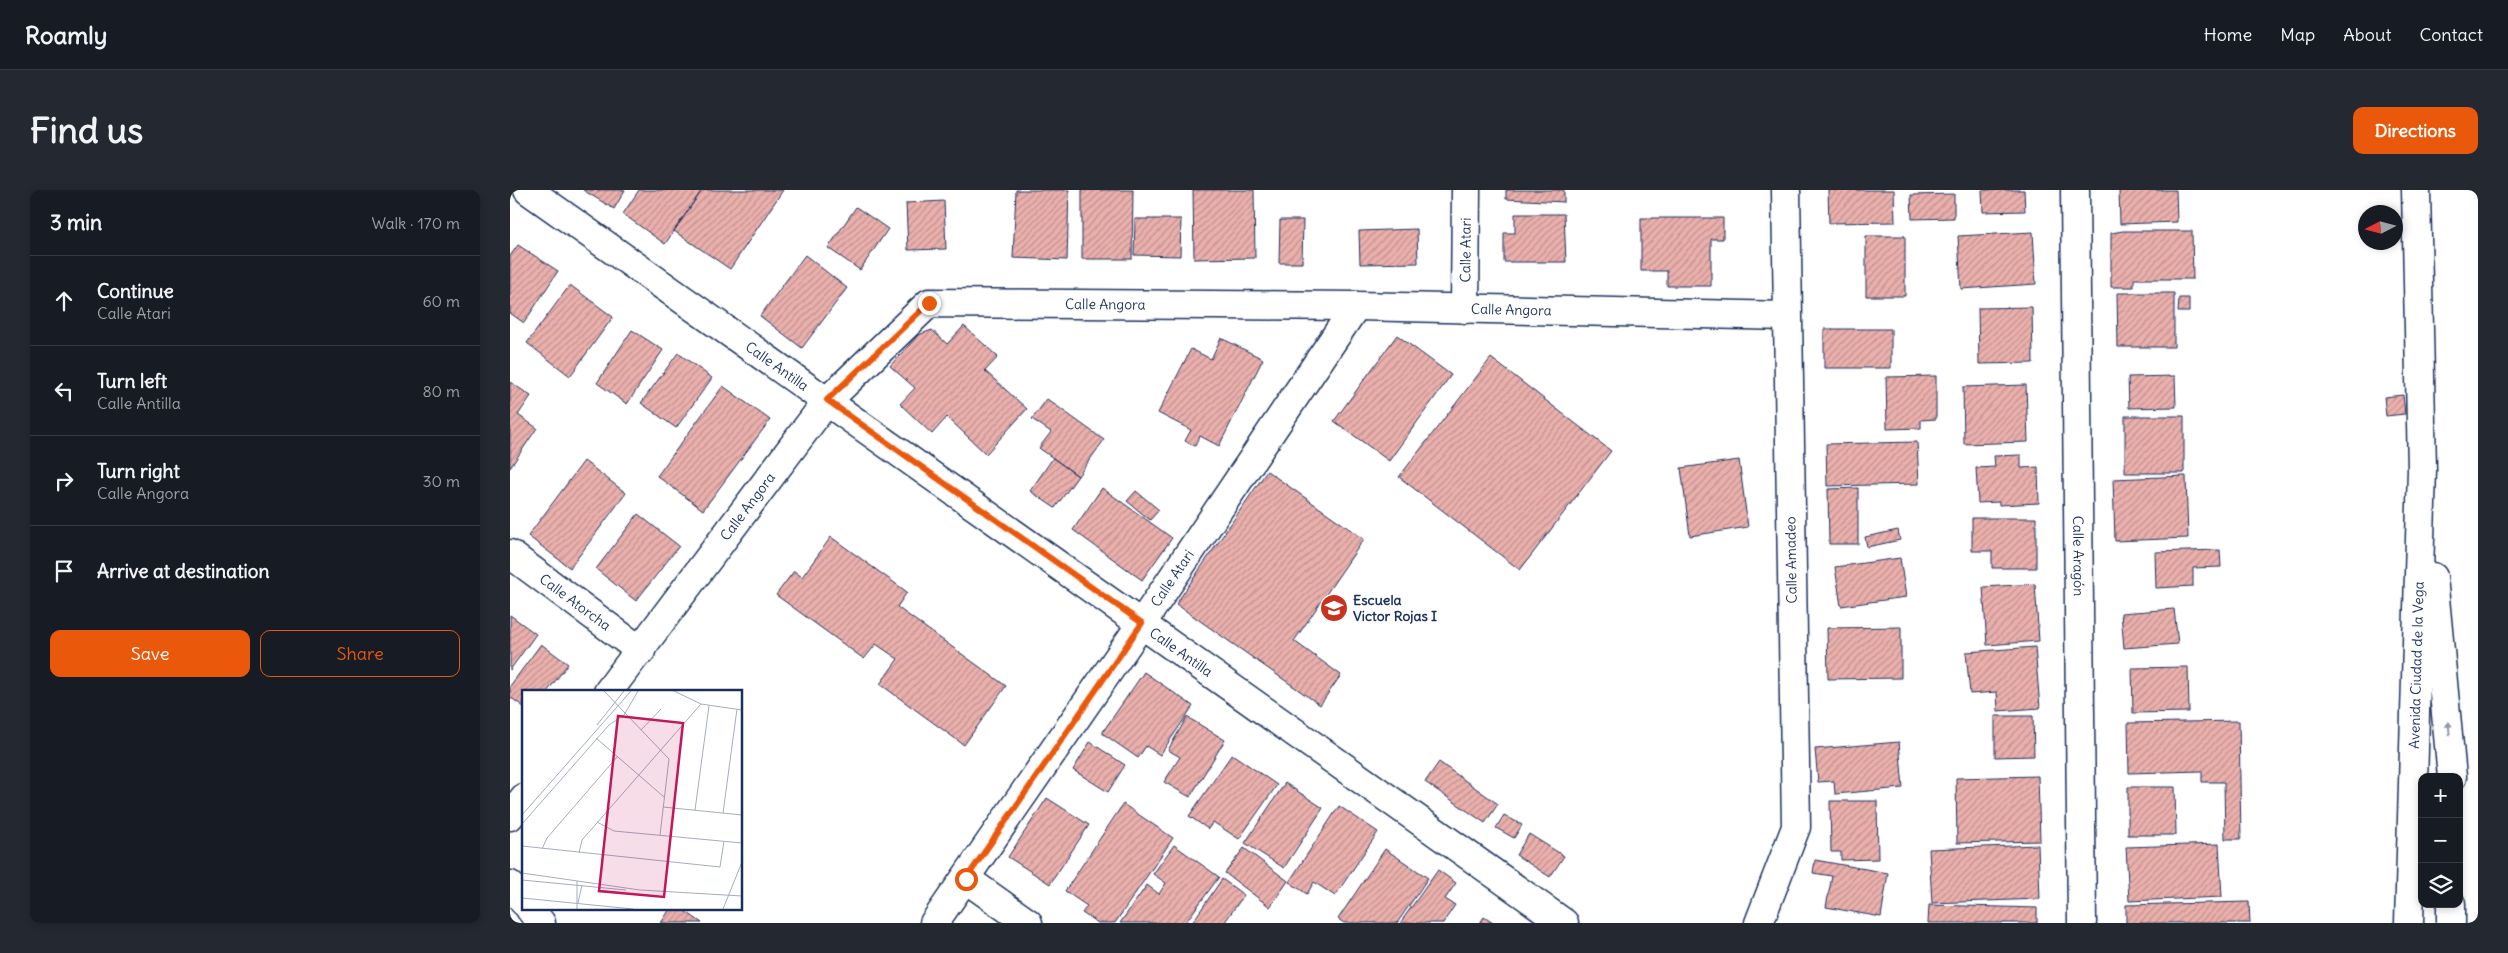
<!DOCTYPE html>
<html lang="en">
<head>
<meta charset="utf-8">
<style>
	body { margin:0; font-family:Delius,sans-serif; background:#242831; color:#f1f3f6 }
	.controls { position:absolute; right:15px; bottom:15px; display:grid; overflow:hidden; border-radius:10px; box-shadow:0 2px 8px #0003 }
	.controls button { width:45px; height:45px; display:grid; place-items:center; padding:0; border:0; border-bottom:1px solid #363941; background:#171b24; color:#f1f3f6; font:25px sans-serif }
	.compass { position:absolute; left:1848px; top:15px; width:45px; height:45px; border-radius:50%; background:#171b24; box-shadow:0 2px 8px #0003; rotate:264deg }
	.stop { position:absolute; width:15px; height:15px; margin:-11px; border:4px solid #ea580c; border-radius:50%; background:#fff }
	.stop.end { background:#ea580c; border-color:#fff; box-shadow:0 1px 5px #0008 }
	.list { margin:0; padding:0; list-style:none }
	h2 { display:flex; justify-content:space-between; align-items:center; height:65px; margin:0; padding:0 20px; font-size:21px }
	h2 small { font-size:16px; font-weight:400; color:#9ea1a6 }
	.list li { display:grid; grid-template-columns:32px 1fr auto; gap:15px; align-items:center; box-sizing:border-box; height:90px; padding:0 20px; border-top:1px solid #363941 }
	.list b { display:block; font-size:19px; white-space:nowrap }
	.list p { margin:0; font-size:16px; white-space:nowrap; color:#9ea1a6 }
	.list em { font-size:16px; font-style:normal; color:#9ea1a6 }
	.actions { display:flex; gap:10px; padding:15px 20px }
	.actions a { flex:1; padding:11px 0; border:1px solid #ea580c; border-radius:10px; text-align:center; font-size:18px; color:#ea580c }
	.actions .main { background:#ea580c; color:#fff }
	.icon { flex:none; width:28px; height:28px; fill:none; stroke:currentColor; stroke-width:2; stroke-linecap:round; stroke-linejoin:round }
	.map { position:relative; flex:none; width:1968px; height:733px; overflow:hidden; border-radius:10px }
	header { display:flex; align-items:center; gap:30px; box-sizing:border-box; height:70px; padding:0 25px; background:#171b24; border-bottom:1px solid #363941 }
	header strong { font-size:24px }
	nav { display:flex; gap:28px; margin-inline-start:auto; font-size:18px }
	.intro { display:flex; align-items:center; justify-content:space-between; box-sizing:border-box; height:120px; padding:0 30px }
	h1 { margin:0; font-size:35px }
	.button { padding:12px 22px; border-radius:10px; background:#ea580c; color:#fff; font-size:18px; font-weight:700 }
	main { display:flex; gap:30px; padding:0 30px }
	aside { flex:1; background:#171b24; border-radius:10px; box-shadow:0 2px 8px #0003 }
	.map>svg:first-child { display:block }
</style>
</head>
<body>
<header>
<strong>Roamly</strong>
<nav><a>Home</a><a>Map</a><a>About</a><a>Contact</a></nav>
</header>
<div class="intro"><h1>Find us</h1><a class="button">Directions</a></div>
<main>
<aside>
<h2>3 min<small>Walk · 170 m</small></h2>
<ul class="list">
<li><svg class="icon" aria-label="ahead" viewBox="0 0 24 24"><path d="M12 20V5M6 11l6-6 6 6"/></svg><div><b>Continue</b><p>Calle Atari</p></div><em>60 m</em></li>
<li><svg class="icon" aria-label="left" viewBox="0 0 24 24"><path d="M17 20v-9H6M10 6l-5 5 5 5"/></svg><div><b>Turn left</b><p>Calle Antilla</p></div><em>80 m</em></li>
<li><svg class="icon" aria-label="right" viewBox="0 0 24 24"><path d="M7 20v-9h11M14 6l5 5-5 5"/></svg><div><b>Turn right</b><p>Calle Angora</p></div><em>30 m</em></li>
<li><svg class="icon" aria-label="arrive" viewBox="0 0 24 24"><path d="M6 21V4h12l-3 4 3 4H6"/></svg><div><b>Arrive at destination</b></div></li>
</ul>
<div class="actions"><a class="main">Save</a><a>Share</a></div>
</aside>
<div class="map">
<svg width="1968" height="733" viewBox="0 0 1968 733">
	<defs>
		<pattern id="building-hatch" width="6" height="6" patternUnits="userSpaceOnUse" patternTransform="scale(1.25)"><rect width="6" height="6" fill="#ebb0ac"/><path d="M-1 1l2-2M0 6l6-6M5 7l2-2" fill="none" stroke="#be908f"/></pattern>
	</defs>
	<rect width="100%" height="100%" fill="#fff"/>
	<filter id="ink" filterUnits="userSpaceOnUse"><feTurbulence type="fractalNoise" baseFrequency=".02" numOctaves="2"/><feDisplacementMap in="SourceGraphic" scale="10" xChannelSelector="R" yChannelSelector="G"/><feConvolveMatrix kernelMatrix="1 2 1 2 8 2 1 2 1" color-interpolation-filters="sRGB"/></filter>
	<g filter="url(#ink)">
		<path fill="url(#building-hatch)" stroke="#1b2f5e" d="M73,0H115L104,19Z
			M129,0H192L155,54L113,24Z
			M192,0H273L220,79L164,41Z
			M506,0H559L557,70L503,68Z
			M572,0H623L622,69H572Z
			M683,0H744L745,68L684,69Z
			M996,0H1054V12L996,9Z
			M1318,0H1384L1385,32L1319,33Z
			M1472,0H1514L1515,21L1473,22Z
			M1609,0H1666L1667,32L1610,34Z
			M1444,4V28L1402,29L1401,5Z
			M434,11L436,59L398,60L396,13Z
			M346,17L378,39L350,80L318,58Z
			M1005,24H1054L1056,72H994V43H1005Z
			M1131,28H1213V49H1201V96H1157V81H1131Z
			M625,29H671L670,66L624,65Z
			M770,30H793L792,73H769Z
			M907,39L908,73L850,74L849,41Z
			M1613,41H1682L1683,89H1624V97H1601V43Z
			M1523,42L1526,94L1451,99L1448,46Z
			M1356,46H1395V106H1356Z
			M8,55L48,81L14,133L0,123V66Z
			M295,65L337,98L292,158L250,126Z
			M60,95L103,127L60,186L17,153Z
			M1607,103H1664V157H1608Z
			M1669,108H1679V122H1668Z
			M1522,117L1523,173L1469,174L1468,118Z
			M454,136L488,167L475,181L517,219L476,264L437,227L422,244L390,214L405,198L380,176L408,145L422,140L437,154Z
			M1314,139H1381V178H1314Z
			M122,140L153,160L117,214L87,193Z
			M887,145L941,185L879,271L824,231Z
			M711,148L753,169L709,256L690,246L685,256L675,251L681,240L648,223L681,159L701,169Z
			M168,163L202,188L166,238L131,213Z
			M981,168L1101,261L1010,380L889,287Z
			M1426,186V229L1411,230V238L1377,239L1376,187Z
			M1665,186L1666,217L1619,218L1618,187Z
			M0,192L21,206L8,225L27,238L0,278Z
			M1516,195L1518,252L1454,254L1453,197Z
			M213,196L260,230L193,320L147,286Z
			M1893,205L1895,224L1876,226L1874,207Z
			M537,209L594,250L568,286L529,258L541,242L522,229Z
			M1615,226H1674V283H1615Z
			M1407,252L1409,294L1317,296L1316,254Z
			M1511,265V278L1528,277L1529,313L1489,315V312L1468,313L1466,278L1485,277L1484,266Z
			M543,268L568,286L545,318L520,301Z
			M1229,270L1238,337L1180,346L1171,278Z
			M74,271L116,303L60,378L18,346Z
			M757,281L854,349L784,451L831,485L810,515L666,414Z
			M1676,286L1678,348L1605,351L1603,289Z
			M592,298L662,348L632,390L563,340Z
			M1348,298V354H1319L1318,299Z
			M626,301L649,320L640,330L617,311Z
			M128,324L169,356L126,411L86,379Z
			M1462,328H1526V378H1482V361H1462Z
			M1388,340L1390,350L1357,357L1355,347Z
			M321,347L397,402L387,417L496,496L454,555L370,494L388,469L366,454L354,469L266,405L284,381L292,387Z
			M1710,360L1711,377L1683,378V396L1646,398L1645,362Z
			M1390,368L1396,407L1331,416L1325,377Z
			M1525,394L1529,451L1477,455L1473,397Z
			M1664,419L1668,454L1614,458L1611,423Z
			M0,425L26,444L0,480Z
			M1391,437V488L1318,489L1317,438Z
			M31,454L58,474L37,502H14V517L0,507V496Z
			M1525,457L1530,518L1488,521L1487,502L1460,504L1456,462Z
			M1678,477L1679,522L1623,523L1622,478Z
			M634,482L683,516L650,565L636,556L628,568L592,543Z
			M1485,526H1523L1524,566L1485,567Z
			M677,527L715,550L680,607L654,592L670,567L658,560Z
			M1729,531L1731,649H1715L1714,592H1692V581L1619,583L1618,533Z
			M580,552L615,575L598,602L563,580Z
			M1389,552L1393,598L1325,604L1324,591L1308,592L1305,559Z
			M722,564L767,595L729,649L703,632L698,639L679,626Z
			M929,572L988,614L975,633L915,592Z
			M1528,586L1530,651L1447,653L1446,588Z
			M775,593L813,618L774,678L735,653Z
			M1618,597H1665L1666,645H1618Z
			M537,608L579,635L540,694L498,667Z
			M1320,611H1367L1368,669L1331,670V662H1321Z
			M613,614L663,648L605,733H588L572,723L577,716L555,701Z
			M829,616L868,642L825,706L804,692L797,704L779,692Z
			M994,625L1012,635L1004,648L986,638Z
			M1019,644L1054,666L1040,687L1006,665Z
			M1709,654L1712,707L1619,711L1616,657Z
			M664,655L709,687L675,733H610L637,695L649,704L656,693L643,684Z
			M1528,655L1530,709L1422,713L1419,659Z
			M734,658L778,691L760,717L715,683Z
			M875,659L918,688L887,733H834L828,729Z
			M1305,670L1378,683L1371,727L1316,717L1322,686L1303,683Z
			M928,680L946,693L935,709L945,715L933,733H890Z
			M712,689L734,705L714,733H682Z
			M1739,712L1740,733H1616V715Z
			M1419,715L1527,718V733H1418Z
			M160,719H172L192,733H151Z
			M974,727L983,733H970Z"/>
		<g fill="none" stroke-linecap="round" stroke-linejoin="round">
			<g stroke="#1b2f5e" stroke-width="31">
				<g id="street">
					<path id="s1" d="M18,0L1054,733"/>
					<path id="s2" d="M1565,0L1572,733"/>
					<path id="s3" d="M955,119L956,0"/>
					<path id="s4" d="M0,364L131,461"/>
					<path id="s5" d="M98,502L317,211L419,113L846,116L1277,126"/>
					<path d="M0,626L14,608"/>
					<path d="M456,689L518,733"/>
					<path d="M0,695L14,712"/>
					<path d="M20,719L31,733"/>
					<path id="s6" d="M424,733L632,433L846,116"/>
					<path d="M1249,733L1286,637L1276,0"/>
				</g>
			</g>
			<g stroke="#1b2f5e" stroke-width="31">
				<g id="secondary">
					<path d="M1923,387L1942,587"/>
					<path id="s7" d="M1899,733L1912,279L1906,0"/>
					<path d="M1941,733V714"/>
				</g>
			</g>
			<use href="#street" stroke="#fff" stroke-width="28"/>
			<use href="#secondary" stroke="#fff" stroke-width="28"/>
		</g>
		<defs><path id="oneway-solid" d="M-6-.8H1V-3.2L6.5 0L1 3.2V.8H-6Z" transform="scale(1.25)"/></defs>
		<use fill="#8d97ae" href="#oneway-solid" transform="translate(1939 538) rotate(-96)"/>
	</g>
	<g fill="none" stroke-linecap="round" stroke-linejoin="round" filter="url(#ink)">
		<path stroke="#ea580c" stroke-width="6" d="M419,113L317,210L632,433L456,689"/>
	</g>
	<defs>
		<g id="school-disc" transform="scale(1.4375)"><circle r="9.5" fill="#c8321e" stroke="#fff"/><path d="M0-5L7-2L0 1L-7-2ZM-4 1L0 2.5L4 1V4Q0 6-4 4Z" fill="#fff"/></g>
	</defs>
	<g fill-rule="evenodd">
		<use href="#school-disc" x="824" y="418"/>
	</g>
	<g text-anchor="middle" stroke-width="5" stroke-linejoin="round" paint-order="stroke">
		<g font-size="14" fill="#1b2f5e" stroke="#fff">
			<text dy="5" stroke="none"><textPath href="#s3" startOffset="59">Calle Atari</textPath></text>
			<text dy="5" stroke="none"><textPath href="#s5" startOffset="682">Calle Angora</textPath></text>
			<text dy="5" stroke="none"><textPath href="#s5" startOffset="1088">Calle Angora</textPath></text>
			<text dy="5" stroke="none"><textPath href="#s1" startOffset="305">Calle Antilla</textPath></text>
			<text dy="5" stroke="none"><textPath href="#s5" startOffset="232">Calle Angora</textPath></text>
			<text dy="5" stroke="none"><textPath href="#s2" startOffset="366">Calle Aragón</textPath></text>
			<text transform="translate(1281 370) rotate(-91)" y="5">Calle Amadeo</text>
			<text dy="5" stroke="none"><textPath href="#s6" startOffset="419">Calle Atari</textPath></text>
			<text dy="5" stroke="none"><textPath href="#s4" startOffset="81">Calle Atorcha</textPath></text>
			<text dy="5" stroke="none"><textPath href="#s1" startOffset="800">Calle Antilla</textPath></text>
			<text dy="5" stroke="none"><textPath href="#s7" startOffset="258">Avenida Ciudad de la Vega</textPath></text>
		</g>
		<g font-size="14" font-weight="bold" fill="#1b2f5e" stroke="#fff" text-anchor="start">
			<text x="843" y="415">Escuela<tspan x="843" dy="16">Victor Rojas I</tspan></text>
		</g>
	</g>
	<g transform="translate(12 500)">
		<rect width="220" height="220" fill="#fff"/>
		<path fill="none" stroke="#a4acbf" stroke-width="1" d="M82,1L147,69L138,145M152,1L179,14L220,20M75,35L102,1M119,40L139,19M74,48L142,107M141,117L220,125M173,120L187,16M201,123L215,19M0,125L109,1M75,132L92,141L220,153M0,134L87,35L102,25L116,1M0,156L198,177L202,151M20,159L25,148L95,67M57,163L60,150L179,14M0,183L118,200L220,206M0,190L104,200M55,191V219M0,208L111,219M56,213L60,195M201,219L220,172"/>
		<path fill="#c2185b" fill-opacity="0.15" stroke="#c2185b" stroke-width="2.5" d="M96,26L161,33L142,207L77,201Z"/>
		<rect width="220" height="220" fill="none" stroke="#1b2f5e" stroke-width="2.5"/>
	</g>
</svg>
<div class="controls">
<button>+</button>
<button>−</button>
<button><svg class="icon" aria-label="layers" viewBox="0 0 24 24"><path d="M12 4l9 5-9 5-9-5zM3 14l9 5 9-5"/></svg></button>
</div>
<svg class="compass" viewBox="-18 -18 36 36"><path d="M0-13l5 13h-10z" fill="#e53935"/><path d="M0 13l5-13h-10z" fill="#9ea1a6"/></svg>
<div class="stop" style="left:456px;top:689px"></div>
<div class="stop end" style="left:419px;top:113px"></div>
</div>
</main>
</body>
</html>
